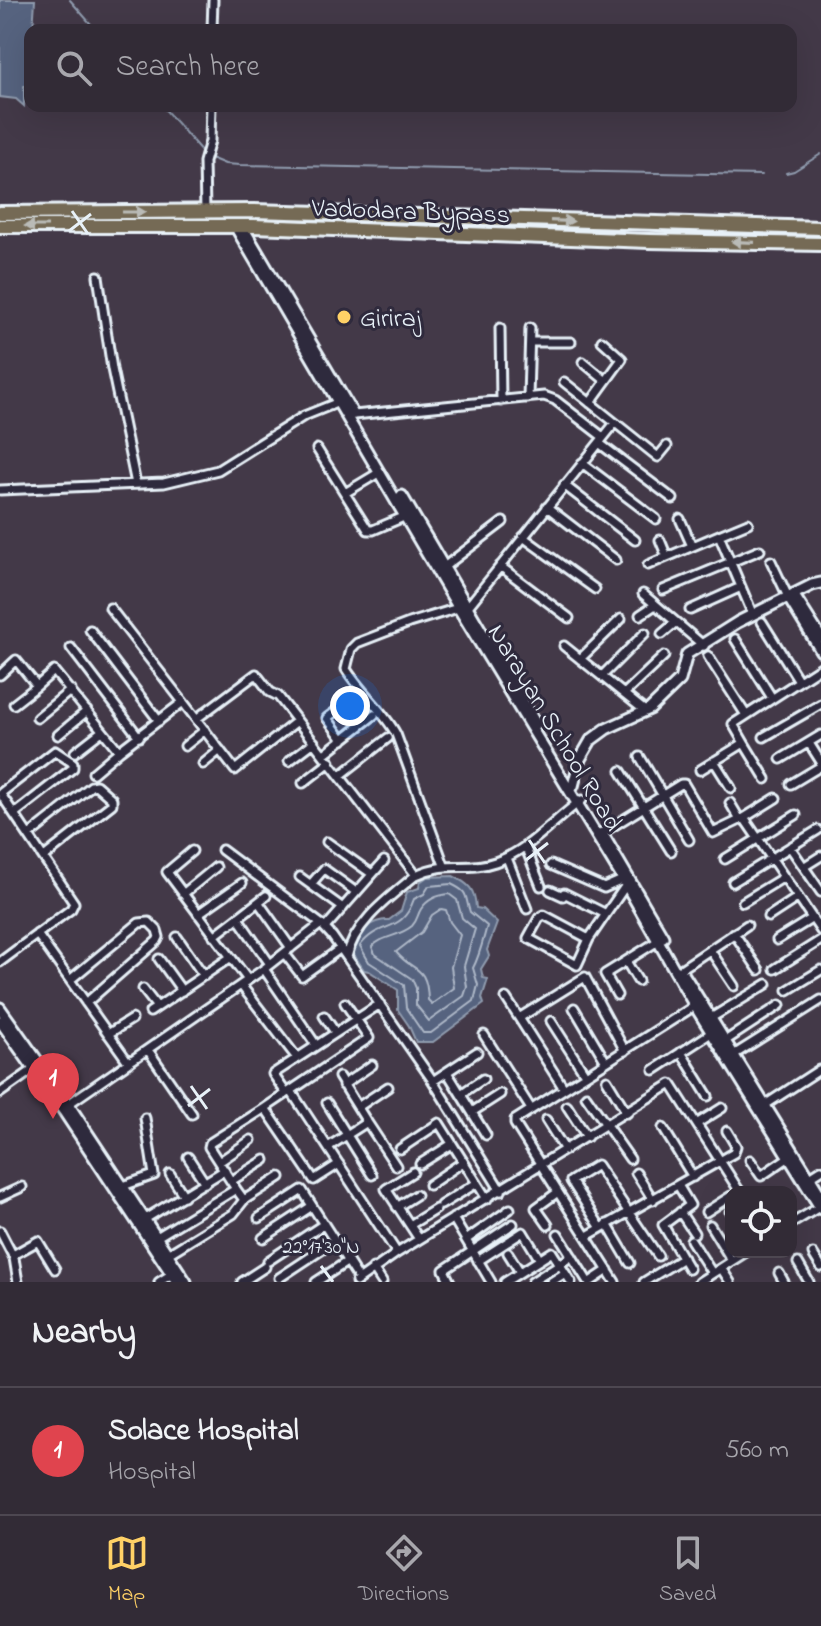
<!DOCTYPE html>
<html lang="en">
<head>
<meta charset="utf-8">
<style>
	body { margin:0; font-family:"Indie Flower",sans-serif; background:#3a333e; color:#f1f3f6 }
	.controls { position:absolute; right:24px; bottom:24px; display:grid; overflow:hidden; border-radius:16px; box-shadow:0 8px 32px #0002 }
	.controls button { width:72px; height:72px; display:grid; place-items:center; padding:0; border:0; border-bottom:2px solid #4d4751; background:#322b36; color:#f1f3f6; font:40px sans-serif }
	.you { position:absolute; left:350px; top:706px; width:28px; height:28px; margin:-20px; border:6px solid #fff; border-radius:50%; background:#1a73e8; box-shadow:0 0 0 12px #1a73e833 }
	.badge { display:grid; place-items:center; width:52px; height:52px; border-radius:50%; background:#ffd166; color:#fff; font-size:26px; font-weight:700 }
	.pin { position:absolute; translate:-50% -66px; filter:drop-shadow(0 2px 4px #0008) }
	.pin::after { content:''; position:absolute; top:42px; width:28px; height:24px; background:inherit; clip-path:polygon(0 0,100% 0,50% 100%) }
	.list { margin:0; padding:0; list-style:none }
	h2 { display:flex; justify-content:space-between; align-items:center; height:104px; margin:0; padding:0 32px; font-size:34px }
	h2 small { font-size:26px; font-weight:400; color:#a8a7ad }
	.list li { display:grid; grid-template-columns:52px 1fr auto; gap:24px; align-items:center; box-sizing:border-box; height:128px; padding:0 32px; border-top:2px solid #4d4751 }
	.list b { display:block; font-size:30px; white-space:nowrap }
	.list p { margin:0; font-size:26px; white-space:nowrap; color:#a8a7ad }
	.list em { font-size:26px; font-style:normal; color:#a8a7ad }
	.icon { flex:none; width:44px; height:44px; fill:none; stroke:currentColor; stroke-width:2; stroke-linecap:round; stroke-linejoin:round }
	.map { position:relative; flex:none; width:821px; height:1282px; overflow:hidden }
	.search { position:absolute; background:#322b36; box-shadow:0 8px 32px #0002; left:24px; right:24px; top:24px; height:88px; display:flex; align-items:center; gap:20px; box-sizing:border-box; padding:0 28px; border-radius:16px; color:#a8a7ad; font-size:30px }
	.sheet { height:232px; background:#322b36 }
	nav { display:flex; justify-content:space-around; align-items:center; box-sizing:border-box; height:112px; border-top:2px solid #4d4751; background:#322b36; font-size:22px; color:#a8a7ad }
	nav a { display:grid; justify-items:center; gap:4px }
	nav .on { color:#ffd166 }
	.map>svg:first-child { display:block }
</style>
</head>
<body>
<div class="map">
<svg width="821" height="1282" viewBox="0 0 821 1282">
	<rect width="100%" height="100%" fill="#433948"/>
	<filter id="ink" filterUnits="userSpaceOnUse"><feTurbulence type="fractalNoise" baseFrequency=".0125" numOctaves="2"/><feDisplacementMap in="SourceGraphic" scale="16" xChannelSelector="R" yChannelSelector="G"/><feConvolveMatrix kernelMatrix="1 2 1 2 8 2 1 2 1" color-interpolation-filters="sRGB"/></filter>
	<g filter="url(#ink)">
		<path fill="#56637f" stroke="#909caf" stroke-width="2" d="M0,0H35L33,30H30V85L24,86V106L16,99L0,97Z
			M453,876C469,884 475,889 476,908L482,909L497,923L487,950L489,956L481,969L483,978L488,979L482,998L484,1004L433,1042H416L409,1026L398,1010V990L369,971L364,970C360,963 351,954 352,946C353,931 376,919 389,920L401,911L407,892L419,888L420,882L427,877Z"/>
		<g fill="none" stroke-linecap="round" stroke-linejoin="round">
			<path stroke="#aeb8c8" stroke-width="2" d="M451,884C470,893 464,895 470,912L487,926C483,940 480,955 473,968L478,985L474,1001L431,1033H423L406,1008L404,985L369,962L360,946C380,919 401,936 414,899L424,894L429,886Z
				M449,894L457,900L462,918L475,929L464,966L467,987L464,996L429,1021L416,1005V988L412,979L375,954L372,947C381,936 399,937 412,926C418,920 417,915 421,909C427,900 438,895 449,894Z
				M441,909L446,910L450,922L460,935L451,967L454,988L432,1004L428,1000C427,963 413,973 396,952L422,932L432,915Z"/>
			<path stroke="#909caf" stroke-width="2" d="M70,0L96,30
				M162,106L203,153
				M208,157L225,164L240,165L762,175
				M786,173L794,171L821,154"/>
			<g stroke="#e8f1f8" stroke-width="13">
				<path id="street" d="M212,30L213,0
					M205,211L204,162L210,141L211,106
					M98,276L112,369L136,484
					M500,328L501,401
					M531,342H571
					M583,362L606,381
					M564,382L658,457L667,446
					M528,398L530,328
					M590,403L622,359L602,341
					M354,415L544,396L555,400L603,437
					M599,443L673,499
					M317,449L368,530H373L406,516
					M582,463L656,519
					M564,485L635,540
					M0,490L164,483L218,470L304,416L339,402
					M345,493L380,472
					M547,507L616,560
					M680,519L692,546
					M719,535L748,523
					M523,537L595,589
					M660,540L667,557
					M771,561L788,597
					M648,565L719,535L753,615
					M500,566L569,618
					M444,567L503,522
					M663,590L760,550
					M643,594L704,646
					M466,609L615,423
					M690,610L741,587
					M640,615L655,605
					M762,622L799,681
					M90,630L159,721
					M662,634L676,622
					M735,639L772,698
					M564,646L645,711
					M71,648L139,737
					M708,656L746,715
					M580,659L621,619
					M0,675L16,660L37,686L54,671L119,751L183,702L110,608
					M602,676L645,633
					M624,694L664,656
					M183,702L235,770L297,721
					M14,704L37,686
					M37,718L71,690
					M196,719L256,674L270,692L278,696L416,875C448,860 466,872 495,862C529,851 553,820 582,800
					M58,735L87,711
					M764,737L821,704
					M343,740L327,718L343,706
					M744,743L766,779
					M809,743L821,762
					M185,746L205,730
					M75,752L102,731
					M324,754L374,715
					M640,757L689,840
					M781,759L821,735
					M289,761L314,742
					M714,761L731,788
					M203,764L220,750
					M700,770L744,743L733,724L821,667
					M621,771L671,851
					M93,773L119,751
					M341,775L388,738
					M303,783L330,762
					M791,784L821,766
					M730,803L740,820
					M744,818L776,798
					M602,833L681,784H684L713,833L744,818L821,931
					M29,835L91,786L96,785L112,799V804L44,857
					M327,842L372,874
					M525,846L541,886
					M790,847L821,892
					M222,850L321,924
					M192,851L167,872L248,980
					M507,858L527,909
					M725,859L796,815
					M444,865L396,734C383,710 361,693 346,669L351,649L357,643L409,623L458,608
					M551,865L604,888L627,878
					M805,866L821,856
					M300,877L343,908
					M733,882L818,830
					M311,884L324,869L356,892
					M550,890L563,896L564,893L606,914L626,885
					M183,894L216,867
					M743,902L784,877
					M259,903L291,948
					M198,914L242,883
					M768,917L797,898
					M238,918L270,964
					M325,928L384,861
					M734,933L759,970
					M37,934L129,1063
					M214,936L266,896
					M177,937L204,976
					M589,939L577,965L528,938L539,918L544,915L589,939L606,914
					M777,940L811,919
					M710,950L734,986
					M285,954L302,976L341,948
					M347,957C354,922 390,897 416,875
					M159,959L182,991
					M626,961L658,941
					M0,962L71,909L74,903L2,796L1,793L55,751L73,763V768L14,814
					M264,969L316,1045
					M681,969L747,925
					M775,969L821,940
					M70,980L139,923L149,922L157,930L159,937L157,941L86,1003
					M241,985L297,1058
					M143,989L157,1007
					M788,990L821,970
					M617,995L605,974L626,961L638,981
					M506,998L519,1018
					M574,1008L606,1062
					M150,1012L231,957
					M324,1016L335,1032
					M711,1018L767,984
					M551,1021L585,1074
					M108,1034L132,1019
					M484,1035L531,1109
					M725,1041L780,1005
					M148,1050L192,1114
					M681,1052L708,1096
					M732,1056L821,1000
					M654,1070L711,1033
					M447,1072L486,1135
					M339,1077L367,1122
					M607,1080L627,1113
					M433,1081L477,1052
					M343,1085L372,1065
					M563,1087L519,1018L585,977L625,1051
					M291,1091L397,1253
					M0,1093L34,1069
					M286,1093L273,1074L380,1004
					M461,1094L483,1079
					M586,1096L630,1159
					M327,1103L372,1175
					M765,1105L819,1070
					M567,1106L587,1137
					M64,1107L264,969L321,924L332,936L431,1078L501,1191
					M358,1107L388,1087
					M472,1112L500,1094
					M546,1120L565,1150
					M698,1123L722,1108
					M663,1128L693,1177
					M328,1147L367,1122L396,1166
					M400,1149L439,1123L487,1199
					M188,1157L205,1183
					M750,1160L761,1176L789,1157
					M219,1162L251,1140
					M339,1164L314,1180L265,1108L369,1038L345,1003
					M420,1164L452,1144
					M413,1172L386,1189L419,1239
					M636,1173L653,1200
					M170,1174L184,1196
					M810,1177L821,1170
					M231,1181L265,1160
					M429,1185L463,1162
					M678,1185L690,1205L663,1225L689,1269
					M123,1186L154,1175L145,1118
					M236,1189L244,1200L280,1177
					M0,1197L22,1187
					M441,1205L477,1183
					M397,1207L416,1195
					M680,1212L694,1233
					M706,1212L731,1196
					M730,1212L731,1213
					M259,1218L302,1190L359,1279
					M453,1218L491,1282
					M145,1219L225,1170
					M607,1224L630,1263
					M791,1224L821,1206
					M410,1225L436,1209
					M548,1225L536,1208L558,1192
					M710,1225L732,1261
					M601,1228L571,1181L597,1165L658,1256
					M0,1231L14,1258L18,1282
					M558,1234L588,1282
					M587,1236L734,1153L736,1146L727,1131
					M157,1237L236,1189L209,1147L210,1143L265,1108
					M263,1238L312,1206
					M466,1240L510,1209
					M691,1240L712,1273
					M508,1253L520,1272
					M168,1254L233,1214L244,1200
					M813,1254L821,1267
					M13,1255L38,1241L55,1269
					M268,1261L324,1224
					M478,1261L523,1232L540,1260
					M798,1263L809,1282
					M373,1268L382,1282
					M721,1268L730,1282
					M779,1273L784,1282
					M279,1278L335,1241
					M159,1282L172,1274
					M242,1282L265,1267
					M316,1282L348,1261
					M356,1282L397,1253L671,1084L740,1192
					M450,1282L444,1270L513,1224
					M505,1282L552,1252L571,1282
					M532,1282L572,1256
					M551,1282L565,1273
					M590,1282L608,1270
					M615,1282L515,1124V1120L696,1005
					M644,1282L683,1258
					M699,1282L746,1252"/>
			</g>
			<g stroke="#e8f1f8" stroke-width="15">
				<path id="secondary" d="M235,226L461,612L623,879L695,1006L821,1209
					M242,226L353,414
					M402,496L536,724
					M793,594L821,638
					M788,597L821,651
					M573,786L580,759L591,740L606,729L650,709L680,680L687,654L738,622L812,585L821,583
					M602,833L663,937
					M684,975L821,1196
					M0,1008L68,1104L186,1282
					M0,1021L65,1113L177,1282"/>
			</g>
			<g stroke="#e8f1f8" stroke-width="18">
				<path id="highway" d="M0,213L254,211L821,228
					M0,226H254L649,241L821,244"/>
			</g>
			<use href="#street" stroke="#2f2a3d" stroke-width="7"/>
			<use href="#secondary" stroke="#2f2a3d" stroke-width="9"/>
			<use href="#highway" stroke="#756a55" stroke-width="12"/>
		</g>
		<defs><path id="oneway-solid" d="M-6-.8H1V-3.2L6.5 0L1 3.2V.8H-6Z" transform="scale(2)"/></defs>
		<g fill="#babbb7">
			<use href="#oneway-solid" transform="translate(134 212)"/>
			<use href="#oneway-solid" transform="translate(562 221) rotate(2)"/>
			<use href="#oneway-solid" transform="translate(36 226) rotate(180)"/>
			<use href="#oneway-solid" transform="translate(743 242) rotate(-178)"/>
		</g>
	</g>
	<path fill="none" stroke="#e8f1f8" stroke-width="3" d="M72,211L88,234M69,231L91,214M529,840L545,863M526,860L548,843M191,1086L207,1109M188,1106L210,1089M321,1266L333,1282"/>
	<circle fill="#ffd166" stroke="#2f2a3d" stroke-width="3" cx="344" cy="317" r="8"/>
	<g text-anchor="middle" stroke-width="6" stroke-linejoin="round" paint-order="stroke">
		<g font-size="26" fill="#e8f1f8" stroke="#2f2a3d">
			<text transform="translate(411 210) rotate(2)" y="9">Vadodara Bypass</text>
			<text transform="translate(556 727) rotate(59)" y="9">Narayan School Road</text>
		</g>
		<g font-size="26" fill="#e8f1f8" stroke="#2f2a3d" text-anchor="start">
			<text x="360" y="326">Giriraj</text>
		</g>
	</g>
	<g font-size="20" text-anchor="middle" fill="#e8f1f8" stroke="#2f2a3d" stroke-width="6" stroke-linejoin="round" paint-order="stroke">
		<text x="321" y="1253">22°17'30"N</text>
	</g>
</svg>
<div class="controls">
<button><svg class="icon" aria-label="locate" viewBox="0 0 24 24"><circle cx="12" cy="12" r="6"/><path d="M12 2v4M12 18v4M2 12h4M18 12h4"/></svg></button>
</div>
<div class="you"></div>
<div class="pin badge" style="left:53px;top:1119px;background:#e0444e">1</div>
<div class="search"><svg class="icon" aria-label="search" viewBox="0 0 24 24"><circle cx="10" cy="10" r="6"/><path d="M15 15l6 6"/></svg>Search here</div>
</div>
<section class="sheet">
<h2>Nearby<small></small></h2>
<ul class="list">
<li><span class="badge" style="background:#e0444e">1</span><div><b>Solace Hospital</b><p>Hospital</p></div><em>560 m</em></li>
</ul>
</section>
<nav>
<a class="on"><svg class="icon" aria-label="map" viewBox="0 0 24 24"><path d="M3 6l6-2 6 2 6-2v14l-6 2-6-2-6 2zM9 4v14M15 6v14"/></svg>Map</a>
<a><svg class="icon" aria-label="directions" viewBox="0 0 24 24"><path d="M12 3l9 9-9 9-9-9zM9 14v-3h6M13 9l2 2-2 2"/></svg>Directions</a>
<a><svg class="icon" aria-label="saved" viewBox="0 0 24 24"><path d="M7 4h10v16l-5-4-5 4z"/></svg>Saved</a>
</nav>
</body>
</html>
